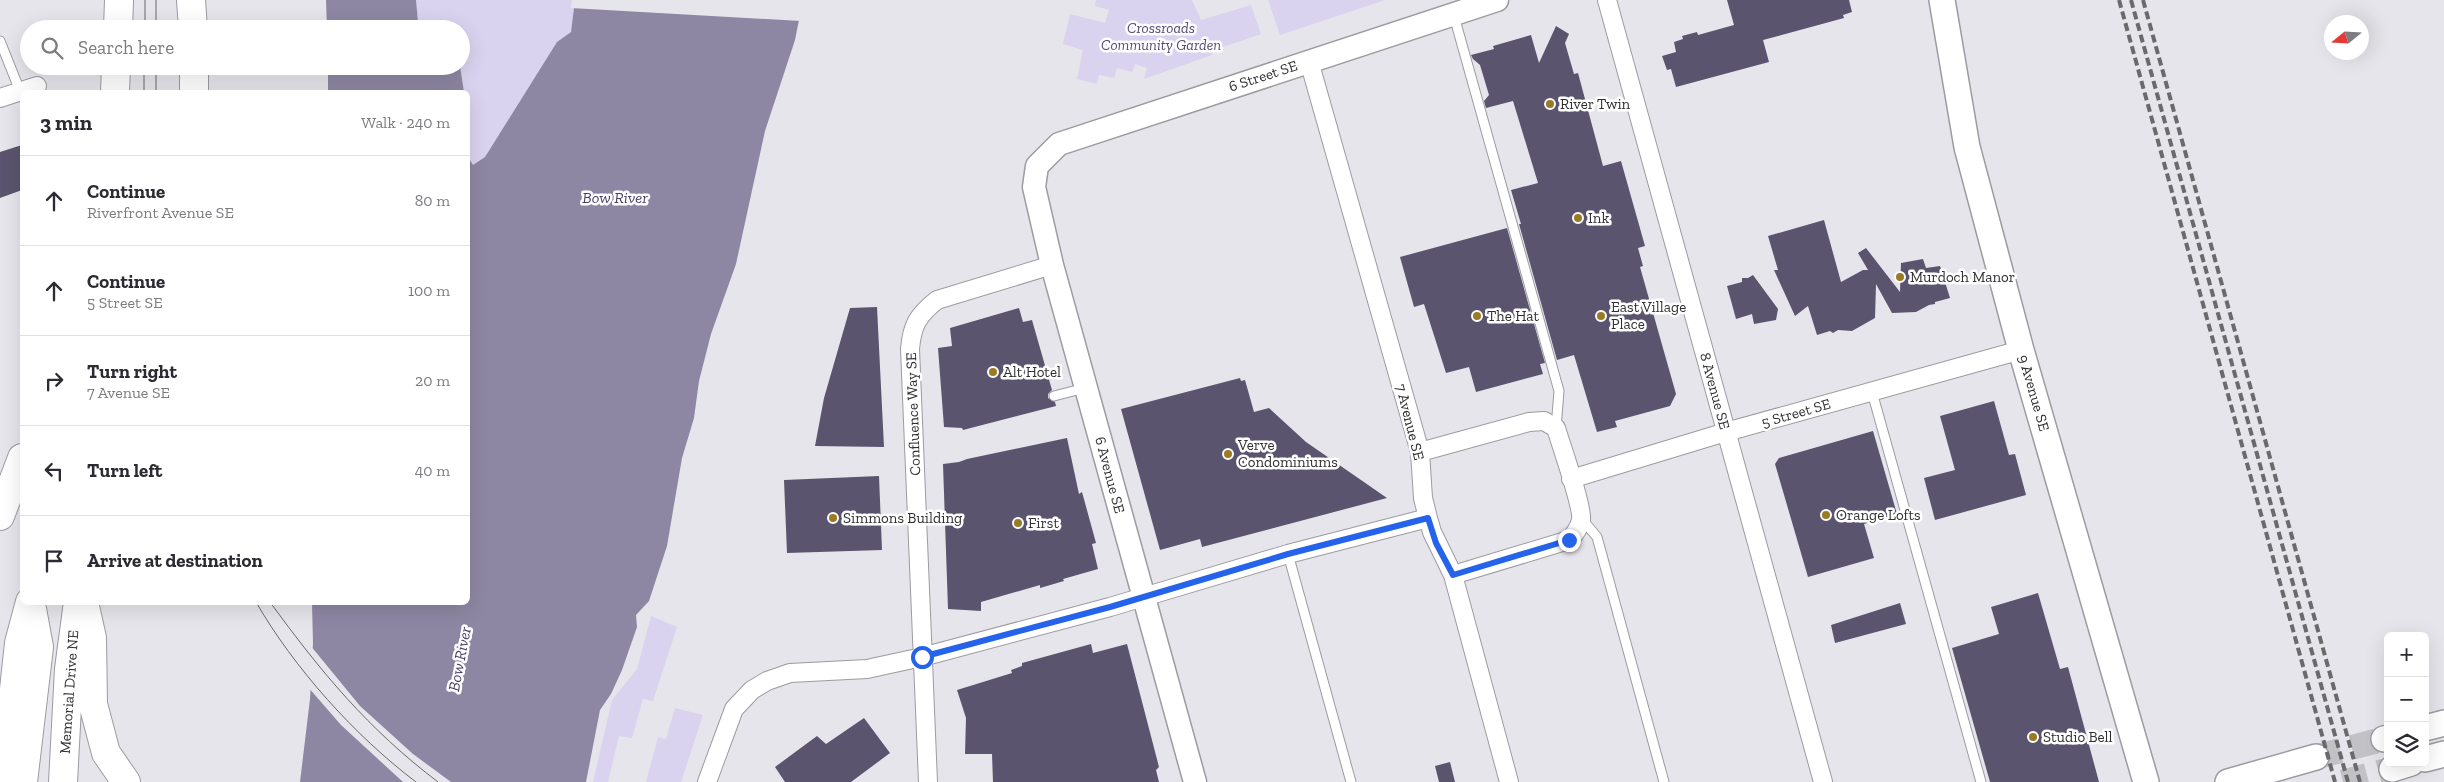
<!DOCTYPE html>
<html lang="en">
<head>
<meta charset="utf-8">
<style>
	body { margin:0; font-family:"Zilla Slab",serif; background:#f2f2f3; color:#2b2b33 }
	.controls { position:absolute; right:15px; bottom:15px; display:grid; overflow:hidden; border-radius:8px; box-shadow:0 5px 20px #0002 }
	.controls button { width:45px; height:45px; display:grid; place-items:center; padding:0; border:0; border-bottom:1px solid #e1e1e2; background:#fff; color:#2b2b33; font:25px sans-serif }
	.compass { position:absolute; left:2324px; top:15px; width:45px; height:45px; border-radius:50%; background:#fff; box-shadow:0 5px 20px #0002; rotate:252deg }
	.stop { position:absolute; width:15px; height:15px; margin:-11px; border:4px solid #2563eb; border-radius:50%; background:#fff }
	.stop.end { background:#2563eb; border-color:#fff; box-shadow:0 1px 5px #0008 }
	.list { margin:0; padding:0; list-style:none }
	h2 { display:flex; justify-content:space-between; align-items:center; height:65px; margin:0; padding:0 20px; font-size:21px }
	h2 small { font-size:16px; font-weight:400; color:#7c7c81 }
	.list li { display:grid; grid-template-columns:32px 1fr auto; gap:15px; align-items:center; box-sizing:border-box; height:90px; padding:0 20px; border-top:1px solid #e1e1e2 }
	.list b { display:block; font-size:19px; white-space:nowrap }
	.list p { margin:0; font-size:16px; white-space:nowrap; color:#7c7c81 }
	.list em { font-size:16px; font-style:normal; color:#7c7c81 }
	.icon { flex:none; width:28px; height:28px; fill:none; stroke:currentColor; stroke-width:2; stroke-linecap:round; stroke-linejoin:round }
	.map { position:relative; flex:none; width:2444px; height:782px; overflow:hidden }
	.search { position:absolute; background:#fff; box-shadow:0 5px 20px #0002; left:20px; top:20px; width:450px; height:55px; display:flex; align-items:center; gap:12px; box-sizing:border-box; padding:0 18px; border-radius:28px; color:#7c7c81; font-size:19px }
	.panel { position:absolute; background:#fff; box-shadow:0 5px 20px #0002; left:20px; top:90px; width:450px; height:515px; border-radius:8px }
	.map>svg:first-child { display:block }
</style>
</head>
<body>
<div class="map">
<svg width="2444" height="782" viewBox="0 0 2444 782">
	<rect width="100%" height="100%" fill="#e6e5eb"/>
	<path fill="#dad3ef" d="M416,0H575L571,32L557,42L485,157L473,165L468,157V92H464L460,66L461,29L423,28L418,22Z
		M1096,0H1192L1201,20L1251,5L1261,34L1211,51L1212,55L1144,79L1147,68L1135,64L1132,72L1117,68L1114,78L1099,75L1097,84L1077,79L1083,50L1063,44L1070,14L1105,23L1109,10L1095,6Z
		M1268,0H1385L1280,35Z
		M651,616L677,627L653,701L643,699L632,738L619,736L608,782H593L612,700L637,669Z
		M675,708L703,715L681,782H646L658,737L666,739Z"/>
	<path fill="#8e87a3" d="M326,0H416L418,22L425,29H327Z
		M575,0H803L795,40L765,131L736,264L711,334L699,381L694,418L682,458L667,546L649,601L636,615L637,627L622,670L611,694L600,710L586,782H300L310,699L313,643L312,603L468,602V157L473,165L485,157L557,42L571,32Z
		M328,66H460L464,92H328Z"/>
	<path fill="#e6e5eb" d="M572,0H805L801,21L571,8Z
		M310,645L360,706L413,754L451,782H403L341,725L308,687Z"/>
	<path fill="#5b546e" d="M1727,0H1849L1852,12L1843,15L1844,18L1763,40L1769,62L1676,87L1671,69L1667,70L1662,56L1676,52L1674,42L1683,39L1682,36L1697,32L1698,35L1734,25Z
		M1556,26L1569,34L1565,43L1574,74L1578,73L1603,166L1621,161L1645,246L1638,248L1643,266L1640,267L1676,394L1670,406L1615,421L1617,427L1597,432L1574,355L1557,360L1519,224H1521L1511,190L1538,183L1513,101L1486,108L1484,101L1489,95L1480,65L1473,59L1471,55L1494,49L1493,46L1531,35L1539,63Z
		M22,145V190L0,198V152Z
		M1824,220L1841,282L1863,270H1868L1858,253L1866,248L1900,292L1901,263L1923,259L1926,268L1940,266L1950,298L1935,302V304L1929,305L1916,312L1892,313L1876,284L1875,318L1852,331L1838,330L1833,333L1830,331L1817,335L1808,306L1795,316L1774,270H1778L1768,236Z
		M1507,228L1545,363L1540,364L1543,374L1476,392L1469,367L1446,373L1424,304L1414,307L1400,257Z
		M1753,275L1778,309L1776,320L1754,324L1752,314L1736,319L1727,286L1742,282V278H1748Z
		M877,307L884,447L815,446L824,398L850,308Z
		M1019,308L1023,322L1032,320L1052,390L1048,394V398L1055,402L1056,406L963,430L962,428L944,427L938,348L952,346L950,328Z
		M1240,378L1241,381L1245,380L1254,412L1269,408L1306,442L1387,498L1202,547L1200,539L1160,550L1121,409Z
		M1994,401L2009,455L2015,454L2026,495L1935,520L1924,478L1955,470L1940,416Z
		M1873,431L1897,514L1864,524L1874,558L1808,577L1775,464L1779,458Z
		M1067,438L1079,494L1082,492L1096,543L1092,544L1098,569L1063,579L1064,581L1040,588V585L981,602V611L948,609L943,464L959,462L967,459Z
		M879,476L882,550L787,553L784,480Z
		M2038,593L2060,669L2068,667L2099,782H1990L1952,648L1999,634L1991,607Z
		M1900,603L1906,624L1835,643L1831,625Z
		M1091,644L1093,653L1127,644L1159,767L1156,770L1159,782H993L992,754H965L966,718L957,690L1012,673L1011,670L1022,666V663Z
		M864,718L890,753L851,782H785L775,767L817,736L826,744Z
		M1450,762L1455,782H1439L1435,766Z"/>
	<g fill="none" stroke-linecap="round" stroke-linejoin="round">
		<path stroke="#c2c1c6" stroke-width="25" stroke-dasharray="25 12" stroke-linecap="butt" d="M2316,757L2384,739
			M2343,782L2392,769"/>
		<g stroke="#9c9ba1" stroke-width="11">
			<path id="service" d="M1454,16L1559,391L1556,428
				M0,41L20,91
				M1872,392L1981,782
				M1054,396L1085,388
				M1581,518L1597,537L1664,782
				M1288,554L1351,782"/>
		</g>
		<g stroke="#9c9ba1" stroke-width="20">
			<path id="minor" d="M1607,0L1823,782
				M1309,61L1420,452L1423,498L1428,518L1432,532L1453,575L1509,782
				M0,98L37,86
				M1420,452L1529,422L1544,421L1556,428C1561,445 1583,507 1581,520C1579,529 1575,534 1569,540L1453,575
				M1571,479L1726,432L2021,350
				M707,782L734,709L752,690L767,681L790,673L867,669L922,657L1110,607L1288,554L1428,518
				M928,782L910,349C912,325 918,315 937,300L1052,265"/>
		</g>
		<g stroke="#9c9ba1" stroke-width="25">
			<path id="tertiary" d="M1195,782L1052,265L1034,187L1037,166L1059,144L1497,0"/>
		</g>
		<g stroke="#9c9ba1" stroke-width="28">
			<path id="secondary" d="M1942,0L1967,147L2021,350L2146,782
				M2425,728L2444,723
				M2384,739L2388,738
				M2425,759L2444,754
				M2392,769L2411,763
				M2228,782L2316,757"/>
		</g>
		<g stroke="#9c9ba1" stroke-width="30">
			<path id="trunk" d="M191,0L193,29
				M118,29L119,0
				M194,66V92
				M115,92L116,66
				M0,516L22,458
				M84,602L92,638L93,704L106,753L126,782
				M4,782L19,643L30,602
				M23,782L39,647L32,609
				M63,782L69,669L78,602"/>
		</g>
		<use href="#service" stroke="#fff" stroke-width="9"/>
		<use href="#minor" stroke="#fff" stroke-width="18"/>
		<use href="#tertiary" stroke="#fff" stroke-width="22"/>
		<use href="#secondary" stroke="#fff" stroke-width="25"/>
		<use href="#trunk" stroke="#fff" stroke-width="28"/>
		<path stroke="#6a696c" stroke-width="1" d="M145,29V0
			M156,29V0
			M144,92V66
			M156,92V66
			M256,602C294,668 355,736 416,782
			M270,602C321,672 368,729 438,782"/>
		<path stroke="#6a696c" stroke-width="4" stroke-dasharray="8 4" stroke-linecap="butt" d="M2119,0L2335,782
			M2131,0L2348,782
			M2143,0L2360,782"/>
	</g>
	<g fill="none" stroke-linecap="round" stroke-linejoin="round">
		<path stroke="#2563eb" stroke-width="6" d="M922,657L1110,607L1288,554L1428,518L1436,543L1453,575L1569,540"/>
	</g>
	<g fill="#9a7a24" stroke="#fff" stroke-width="2">
		<circle cx="1550" cy="104" r="5"/>
		<circle cx="1578" cy="218" r="5"/>
		<circle cx="1900" cy="277" r="5"/>
		<circle cx="1477" cy="316" r="5"/>
		<circle cx="1601" cy="316" r="5"/>
		<circle cx="993" cy="372" r="5"/>
		<circle cx="1228" cy="454" r="5"/>
		<circle cx="1826" cy="515" r="5"/>
		<circle cx="833" cy="518" r="5"/>
		<circle cx="1018" cy="523" r="5"/>
		<circle cx="2033" cy="737" r="5"/>
	</g>
	<g text-anchor="middle" stroke-width="5" stroke-linejoin="round" paint-order="stroke">
		<g font-size="15" font-style="italic" fill="#564974" stroke="#fff">
			<text x="1161" y="33">Crossroads<tspan x="1161" dy="17">Community Garden</tspan></text>
		</g>
		<g font-size="15" fill="#302f31" stroke="#fff">
			<text transform="translate(1263 76) rotate(-18)" y="5">6 Street SE</text>
			<text transform="translate(1715 391) rotate(75)" y="5">8 Avenue SE</text>
			<text transform="translate(2034 393) rotate(74)" y="5">9 Avenue SE</text>
			<text transform="translate(1796 413) rotate(-16)" y="5">5 Street SE</text>
			<text transform="translate(913 414) rotate(-92)" y="5">Confluence Way SE</text>
			<text transform="translate(1410 422) rotate(76)" y="5">7 Avenue SE</text>
			<text transform="translate(1110 475) rotate(75)" y="5">6 Avenue SE</text>
			<text transform="translate(69 692) rotate(-86)" y="5">Memorial Drive NE</text>
		</g>
		<g font-size="15" fill="#302f31" stroke="#fff" text-anchor="start">
			<text x="1560" y="109">River Twin</text>
			<text x="1588" y="223">Ink</text>
			<text x="1910" y="282">Murdoch Manor</text>
			<text x="1611" y="312">East Village<tspan x="1611" dy="17">Place</tspan></text>
			<text x="1487" y="321">The Hat</text>
			<text x="1003" y="377">Alt Hotel</text>
			<text x="1238" y="450">Verve<tspan x="1238" dy="17">Condominiums</tspan></text>
			<text x="1836" y="520">Orange Lofts</text>
			<text x="843" y="523">Simmons Building</text>
			<text x="1028" y="528">First</text>
			<text x="2043" y="742">Studio Bell</text>
		</g>
		<g font-size="16" font-style="italic" fill="#4a3d67" stroke="#fff">
			<text x="615" y="203">Bow River</text>
			<text transform="translate(459 659) rotate(-79)" y="6">Bow River</text>
		</g>
	</g>
</svg>
<div class="controls">
<button>+</button>
<button>−</button>
<button><svg class="icon" aria-label="layers" viewBox="0 0 24 24"><path d="M12 4l9 5-9 5-9-5zM3 14l9 5 9-5"/></svg></button>
</div>
<svg class="compass" viewBox="-18 -18 36 36"><path d="M0-13l5 13h-10z" fill="#e53935"/><path d="M0 13l5-13h-10z" fill="#7c7c81"/></svg>
<div class="stop" style="left:922px;top:657px"></div>
<div class="stop end" style="left:1569px;top:540px"></div>
<div class="search"><svg class="icon" aria-label="search" viewBox="0 0 24 24"><circle cx="10" cy="10" r="6"/><path d="M15 15l6 6"/></svg>Search here</div>
<section class="panel">
<h2>3 min<small>Walk · 240 m</small></h2>
<ul class="list">
<li><svg class="icon" aria-label="ahead" viewBox="0 0 24 24"><path d="M12 20V5M6 11l6-6 6 6"/></svg><div><b>Continue</b><p>Riverfront Avenue SE</p></div><em>80 m</em></li>
<li><svg class="icon" aria-label="ahead" viewBox="0 0 24 24"><path d="M12 20V5M6 11l6-6 6 6"/></svg><div><b>Continue</b><p>5 Street SE</p></div><em>100 m</em></li>
<li><svg class="icon" aria-label="right" viewBox="0 0 24 24"><path d="M7 20v-9h11M14 6l5 5-5 5"/></svg><div><b>Turn right</b><p>7 Avenue SE</p></div><em>20 m</em></li>
<li><svg class="icon" aria-label="left" viewBox="0 0 24 24"><path d="M17 20v-9H6M10 6l-5 5 5 5"/></svg><div><b>Turn left</b></div><em>40 m</em></li>
<li><svg class="icon" aria-label="arrive" viewBox="0 0 24 24"><path d="M6 21V4h12l-3 4 3 4H6"/></svg><div><b>Arrive at destination</b></div></li>
</ul>
</section>
</div>
</body>
</html>
